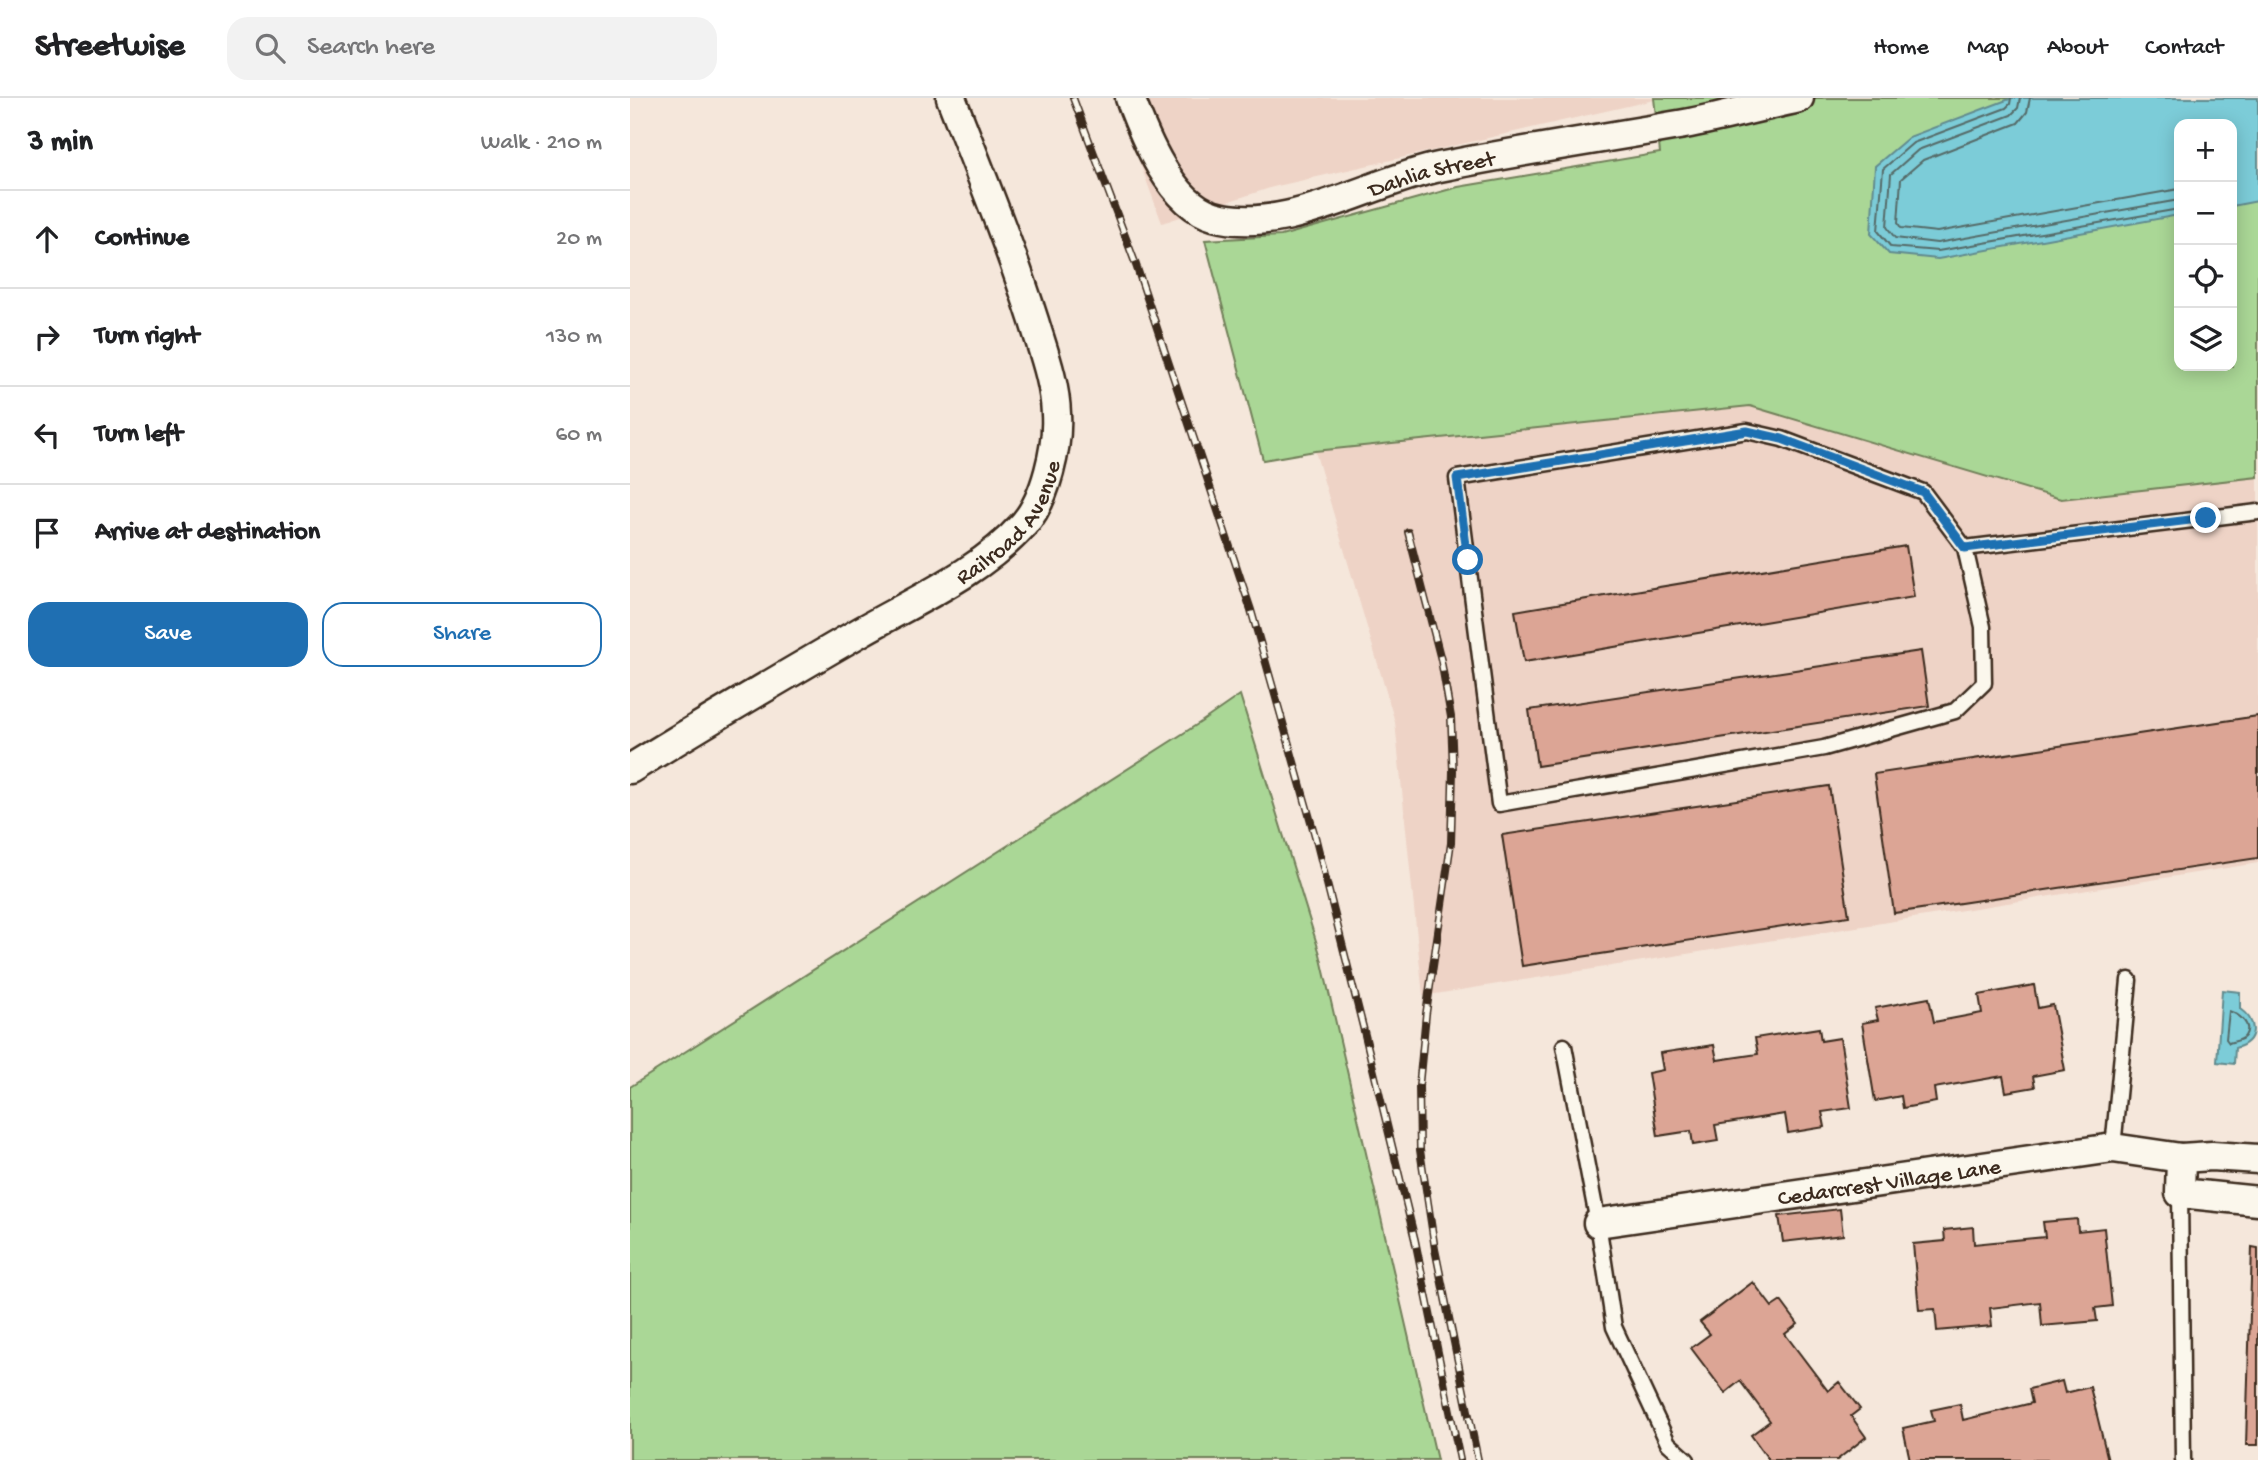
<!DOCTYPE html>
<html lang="en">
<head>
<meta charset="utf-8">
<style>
	body { margin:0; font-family:"Gochi Hand",sans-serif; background:#f2f2f2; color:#202124 }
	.controls { position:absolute; right:21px; top:21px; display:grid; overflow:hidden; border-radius:14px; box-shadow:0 4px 18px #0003 }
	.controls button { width:63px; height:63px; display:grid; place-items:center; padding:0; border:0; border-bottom:2px solid #e0e0e0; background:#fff; color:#202124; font:35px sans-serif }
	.stop { position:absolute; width:21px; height:21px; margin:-16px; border:5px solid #1f6fb2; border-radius:50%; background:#fff }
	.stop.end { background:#1f6fb2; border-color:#fff; box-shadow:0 2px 7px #0008 }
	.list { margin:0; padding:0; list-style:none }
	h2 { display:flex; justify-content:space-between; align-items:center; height:91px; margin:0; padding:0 28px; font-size:30px }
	h2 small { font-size:23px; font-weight:400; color:#757577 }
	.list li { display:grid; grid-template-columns:46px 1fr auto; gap:21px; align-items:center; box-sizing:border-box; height:98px; padding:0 28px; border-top:2px solid #e0e0e0 }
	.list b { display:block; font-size:26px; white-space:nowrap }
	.list em { font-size:23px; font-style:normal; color:#757577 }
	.actions { display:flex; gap:14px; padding:21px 28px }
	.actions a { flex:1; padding:16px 0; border:2px solid #1f6fb2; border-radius:21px; text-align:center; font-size:24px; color:#1f6fb2 }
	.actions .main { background:#1f6fb2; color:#fff }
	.icon { flex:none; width:38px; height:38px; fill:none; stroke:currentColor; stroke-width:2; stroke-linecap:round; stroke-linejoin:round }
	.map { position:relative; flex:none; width:1628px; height:1362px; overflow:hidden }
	header { display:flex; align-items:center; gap:42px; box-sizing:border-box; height:98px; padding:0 35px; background:#fff; border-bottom:2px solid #e0e0e0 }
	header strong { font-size:33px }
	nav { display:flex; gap:38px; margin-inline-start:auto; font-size:24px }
	.search { width:490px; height:63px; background:#f2f2f2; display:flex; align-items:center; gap:18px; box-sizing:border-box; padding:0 24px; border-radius:21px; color:#757577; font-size:26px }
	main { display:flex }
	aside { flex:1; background:#fff }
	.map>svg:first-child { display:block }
</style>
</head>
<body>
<header>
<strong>Streetwise</strong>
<div class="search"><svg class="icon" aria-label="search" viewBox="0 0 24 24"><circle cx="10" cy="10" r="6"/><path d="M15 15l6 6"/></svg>Search here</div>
<nav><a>Home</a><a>Map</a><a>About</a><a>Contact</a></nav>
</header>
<main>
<aside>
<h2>3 min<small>Walk · 210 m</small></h2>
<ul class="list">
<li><svg class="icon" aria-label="ahead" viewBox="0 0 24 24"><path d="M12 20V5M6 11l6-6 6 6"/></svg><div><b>Continue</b></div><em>20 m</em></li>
<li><svg class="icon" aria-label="right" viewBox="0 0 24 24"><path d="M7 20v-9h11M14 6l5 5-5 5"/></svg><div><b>Turn right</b></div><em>130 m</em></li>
<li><svg class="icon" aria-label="left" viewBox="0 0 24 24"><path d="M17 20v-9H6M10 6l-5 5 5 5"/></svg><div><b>Turn left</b></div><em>60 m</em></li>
<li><svg class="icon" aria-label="arrive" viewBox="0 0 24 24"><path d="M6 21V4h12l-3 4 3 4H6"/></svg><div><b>Arrive at destination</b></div></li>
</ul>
<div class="actions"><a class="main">Save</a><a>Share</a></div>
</aside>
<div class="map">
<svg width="1628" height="1362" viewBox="0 0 1628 1362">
	<rect width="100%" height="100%" fill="#f5e7db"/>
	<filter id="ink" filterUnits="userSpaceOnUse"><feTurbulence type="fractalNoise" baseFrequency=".0143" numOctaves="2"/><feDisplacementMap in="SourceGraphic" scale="14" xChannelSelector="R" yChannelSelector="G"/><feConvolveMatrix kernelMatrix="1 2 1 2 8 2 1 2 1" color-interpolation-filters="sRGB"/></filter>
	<g filter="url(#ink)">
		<path fill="#eed3c6" d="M486,0H1024V2L643,89L532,125Z
			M1120,308L1431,401L1628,379V765L793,898L765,624L685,353Z"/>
		<path fill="#aad796" stroke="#72805a" stroke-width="2" fill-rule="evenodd" d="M1024,0H1628V379L1431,401L1120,308L685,353L633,362L575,142L651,138L828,89L1030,55ZM1549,26H1602V268H1549Z
			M610,597L690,856L807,1362H0V989L571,624Z"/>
		<path fill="#7cccd8" stroke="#628b8e" stroke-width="2" d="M1382,0H1628V103L1602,108V26H1549V117L1308,161L1259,156L1241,136L1245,68L1279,39Z
			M1592,892L1610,894V911C1628,924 1628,944 1605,950L1604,966L1587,964Z"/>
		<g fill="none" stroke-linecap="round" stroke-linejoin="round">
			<path stroke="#556b68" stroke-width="2" d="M1381,0L1380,6L1376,10L1283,45L1253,71L1248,133L1261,149L1308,153L1549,111
				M1390,0L1388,10L1381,17L1288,52L1261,76L1257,129L1265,140L1307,145L1549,102
				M1400,0L1397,14L1388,25L1293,62L1271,81L1268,125L1271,130L1307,134L1549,91
				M1599,913C1608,916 1623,926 1615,938C1612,943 1604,943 1599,945L1596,941Z"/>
		</g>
		<path fill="#dca595" stroke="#3b2a1e" stroke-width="2" d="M1276,448L1284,499L894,564L885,513Z
			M1291,553L1299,608L907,668L899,612Z
			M1628,618V760L1264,815L1244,676Z
			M1199,688L1219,818L892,868L872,737Z
			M1404,887L1408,910L1423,907L1435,972L1403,978L1405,989L1376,994L1373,978L1304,990L1306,1004L1273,1010L1271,998L1245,1003L1232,925L1248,922L1245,910L1299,900L1304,924L1352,915L1349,897Z
			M1189,930L1191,943L1210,940L1221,1010L1192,1014L1195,1029L1158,1035L1155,1016L1085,1027L1088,1043L1063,1047L1061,1033L1028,1038L1018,975L1033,972L1030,955L1084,947L1087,962L1128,956L1125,940Z
			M1210,1111L1213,1137L1153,1144L1149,1118Z
			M1447,1121L1448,1133L1474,1130L1482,1208L1465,1210L1467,1223L1412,1228L1410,1204L1360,1210L1362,1228L1307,1233L1305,1211L1289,1212L1283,1146L1315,1143L1314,1132L1343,1129L1344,1146L1415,1139L1413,1124Z
			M1622,1149L1628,1150V1347H1616Z
			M1123,1184L1142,1209L1151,1203L1168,1226L1155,1236L1198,1293L1209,1284L1230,1311L1221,1318L1236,1339L1207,1362H1139L1121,1337L1140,1323L1110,1283L1095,1295L1061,1250L1080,1236L1070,1224Z
			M1432,1283L1435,1295L1460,1289L1478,1362H1280L1273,1330L1304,1323L1301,1312L1330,1306L1333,1322L1402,1305L1399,1291Z"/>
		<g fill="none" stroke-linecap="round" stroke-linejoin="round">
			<g stroke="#3b2a1e" stroke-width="19">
				<path id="service" d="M1117,333L1152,341L1293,394L1335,450L1353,529L1354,585L1325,613L1194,650L869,706L827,380Z
					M1335,450L1628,414
					M934,948L968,1125L984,1229L1038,1345L1057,1362
					M1483,1050L1499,882
					M1550,1095L1553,1362"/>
			</g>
			<g stroke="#3b2a1e" stroke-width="33">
				<g id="minor">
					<path id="s1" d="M500,0C514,38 541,106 584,118C655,138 738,84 809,69C892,52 976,40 1060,25C1096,18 1132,8 1169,0"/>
					<path id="s2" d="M0,671C76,624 154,578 232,533C288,501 351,474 394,426C416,401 428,348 426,316C425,284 413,253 404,223C380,148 350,74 321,0"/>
					<path d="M1551,1060L1582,1058L1628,1061"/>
					<path id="s3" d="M968,1125L1483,1050L1551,1060L1550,1095L1628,1103"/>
				</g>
			</g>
			<use href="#service" stroke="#fbf7ec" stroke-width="14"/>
			<use href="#minor" stroke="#fbf7ec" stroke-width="28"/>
			<g stroke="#3b2a1e" stroke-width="8">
				<path id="rail" d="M443,0L506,167L621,512L685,738L733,929L785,1142L830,1362
					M778,434L811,562L821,619L823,673L821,745L796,916L789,988L790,1052L805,1151L848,1362"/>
			</g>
			<use href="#rail" stroke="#fbf7ec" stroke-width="5" stroke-dasharray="16" stroke-linecap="butt"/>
		</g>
	</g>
	<g fill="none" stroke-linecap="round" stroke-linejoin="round" filter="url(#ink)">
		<path stroke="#1f6fb2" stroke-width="9" d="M838,462L827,380L1117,333L1152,341L1293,394L1335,450L1576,420"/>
	</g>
	<g text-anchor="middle" stroke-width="7" stroke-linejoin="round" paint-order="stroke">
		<g font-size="23" fill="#3b2a1e" stroke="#fbf7ec">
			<text dy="8" stroke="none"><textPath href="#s1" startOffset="374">Dahlia Street</textPath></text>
			<text dy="8" stroke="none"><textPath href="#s2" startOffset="457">Railroad Avenue</textPath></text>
			<text dy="8" stroke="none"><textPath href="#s3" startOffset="294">Cedarcrest Village Lane</textPath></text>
		</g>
	</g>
</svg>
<div class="controls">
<button>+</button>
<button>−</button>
<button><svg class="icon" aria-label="locate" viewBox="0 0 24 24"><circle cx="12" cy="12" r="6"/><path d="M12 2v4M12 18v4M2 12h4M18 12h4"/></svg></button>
<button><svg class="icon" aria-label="layers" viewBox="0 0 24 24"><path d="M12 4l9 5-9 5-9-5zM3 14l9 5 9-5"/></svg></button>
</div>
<div class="stop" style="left:838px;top:462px"></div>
<div class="stop end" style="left:1576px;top:420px"></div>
</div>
</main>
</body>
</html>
